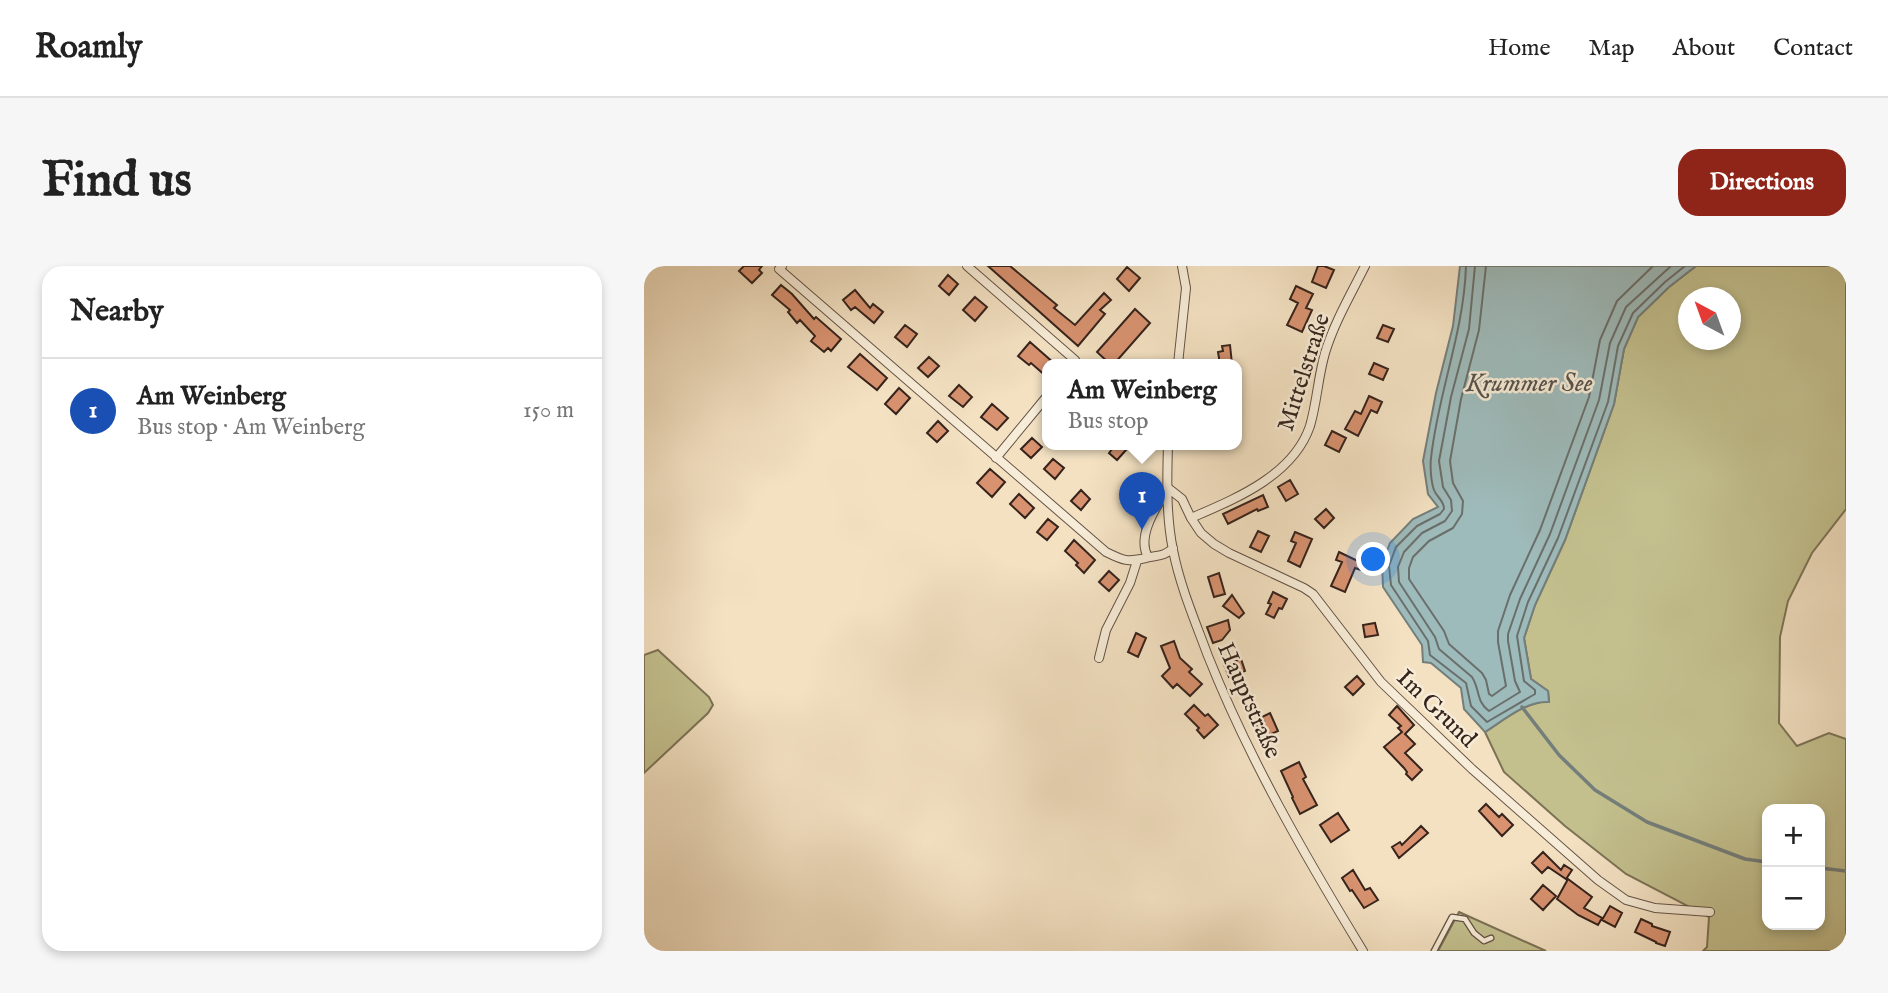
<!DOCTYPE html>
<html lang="en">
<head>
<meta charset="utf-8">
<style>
	body { margin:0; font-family:"IM FELL English",serif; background:#f6f6f6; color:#222 }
	.controls { position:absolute; right:21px; bottom:21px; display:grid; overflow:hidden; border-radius:14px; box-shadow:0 4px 10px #0003 }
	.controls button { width:63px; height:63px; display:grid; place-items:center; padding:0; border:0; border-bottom:2px solid #e0e0e0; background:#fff; color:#222; font:35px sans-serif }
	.compass { position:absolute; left:1034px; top:21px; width:63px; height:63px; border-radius:50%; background:#fff; box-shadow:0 4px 10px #0003; rotate:319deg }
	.you { position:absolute; left:730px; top:294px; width:24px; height:24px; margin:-18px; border:5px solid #fff; border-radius:50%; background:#1a73e8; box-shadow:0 0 0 10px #1a73e833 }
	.badge { display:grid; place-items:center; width:46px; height:46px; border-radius:50%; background:#8f2418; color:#fff; font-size:23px; font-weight:700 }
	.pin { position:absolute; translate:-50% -58px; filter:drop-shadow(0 2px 4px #0008) }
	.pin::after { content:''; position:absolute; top:37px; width:24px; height:21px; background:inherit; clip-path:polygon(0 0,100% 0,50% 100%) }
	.popup { position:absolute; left:398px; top:93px; width:200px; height:91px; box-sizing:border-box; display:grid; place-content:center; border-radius:14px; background:#fff; filter:drop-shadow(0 2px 5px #0005); font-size:23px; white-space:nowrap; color:#767676 }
	.popup b { font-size:26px; color:#222 }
	.popup::after { content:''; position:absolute; left:50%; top:100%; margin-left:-14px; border:14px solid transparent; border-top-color:#fff }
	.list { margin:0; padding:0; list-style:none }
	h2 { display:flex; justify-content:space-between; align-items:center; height:91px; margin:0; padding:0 28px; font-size:30px }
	h2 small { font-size:23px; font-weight:400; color:#767676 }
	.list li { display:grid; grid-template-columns:46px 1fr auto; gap:21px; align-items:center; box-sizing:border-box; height:105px; padding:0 28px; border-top:2px solid #e0e0e0 }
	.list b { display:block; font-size:26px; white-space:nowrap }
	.list p { margin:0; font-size:23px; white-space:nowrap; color:#767676 }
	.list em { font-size:23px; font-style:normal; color:#767676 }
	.map { position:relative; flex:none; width:1202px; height:685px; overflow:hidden; border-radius:21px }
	header { display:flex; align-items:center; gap:42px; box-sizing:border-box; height:98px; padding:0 35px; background:#fff; border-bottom:2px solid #e0e0e0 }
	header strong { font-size:33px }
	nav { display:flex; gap:38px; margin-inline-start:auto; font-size:24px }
	.intro { display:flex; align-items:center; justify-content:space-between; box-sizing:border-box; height:168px; padding:0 42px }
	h1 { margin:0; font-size:49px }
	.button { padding:18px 32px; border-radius:21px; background:#8f2418; color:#fff; font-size:24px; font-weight:700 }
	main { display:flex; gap:42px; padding:0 42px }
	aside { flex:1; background:#fff; border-radius:21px; box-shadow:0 4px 10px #0003 }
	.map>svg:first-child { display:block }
</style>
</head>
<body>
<header>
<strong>Roamly</strong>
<nav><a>Home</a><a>Map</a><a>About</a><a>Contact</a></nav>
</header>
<div class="intro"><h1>Find us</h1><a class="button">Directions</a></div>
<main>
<aside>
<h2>Nearby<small></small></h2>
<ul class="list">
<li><span class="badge" style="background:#1a4fb4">1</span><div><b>Am Weinberg</b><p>Bus stop · Am Weinberg</p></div><em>150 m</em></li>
</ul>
</aside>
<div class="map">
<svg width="1202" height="685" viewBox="0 0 1202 685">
	<rect width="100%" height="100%" fill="#f3e1c2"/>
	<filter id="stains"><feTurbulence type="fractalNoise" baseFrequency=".00286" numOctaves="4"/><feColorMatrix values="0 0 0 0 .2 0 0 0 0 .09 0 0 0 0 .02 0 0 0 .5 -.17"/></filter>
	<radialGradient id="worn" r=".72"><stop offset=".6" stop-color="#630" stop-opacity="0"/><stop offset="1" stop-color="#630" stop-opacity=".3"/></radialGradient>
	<path fill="#c3c08e" stroke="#7c7255" stroke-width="2" fill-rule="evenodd" d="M1052,0H1202V243L1168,287L1144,335L1136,371L1135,457L1153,480L1185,467L1202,473V685H1059L1063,681L1065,651L982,608L921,560L860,506L841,466C860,454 881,436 905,435L904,425L887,413L880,372L891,339L921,274L970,138L980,83L994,51L1025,21ZM1044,32H1086V74H1044ZM1123,543H1176V659H1123Z
		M14,384L65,431L69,439L64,447L0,507V389Z
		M815,646L902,685H794Z"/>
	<path fill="#9ebbbb" stroke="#747e7b" stroke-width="2" d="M816,0H1052L1025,21L994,51L980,83L970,138L921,274L891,339L880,372L887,413L904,425L905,436C881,435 860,454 841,466L820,443L817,422L787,397L779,396L778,379L739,321L738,298L746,277L769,253L794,241L784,228L779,195L792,127L809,60Z"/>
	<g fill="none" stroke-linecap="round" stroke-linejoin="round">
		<path stroke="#6a6f6c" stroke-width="2" d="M822,0C820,66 794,127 787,192C786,201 787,216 790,224C793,232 800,234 800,243L796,248L773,260L752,281L745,300L747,319L784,375L786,389L822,417L827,440L843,456L891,428V424L880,415L873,370L884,336L914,272L964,136L974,80L989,47L1021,16L1041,0
			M831,0L825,63L807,131L795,195L799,221L807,234L808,245L801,255L778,267L760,286L754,301L755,316L791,371L795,383L828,411C836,423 832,436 845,445L876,426L871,415L864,375V368L876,333L906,268L955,134L966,77L982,41L1027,0
			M842,0L835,64L817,133L806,195L809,217L819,235L818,248L809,262L785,275L769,291L765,302V313L800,365L805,378L838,407L842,414L845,428L848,430L862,420L854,376V365L866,329L896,264L945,131L956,74L973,35L1009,0"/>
		<path stroke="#747e7b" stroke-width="3.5" d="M878,441L915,489L951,524L1003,556L1101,593L1123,596
			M1176,602L1202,605"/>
	</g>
	<path fill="#d89270" stroke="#35231c" stroke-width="2" d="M100,0H118L115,4L118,7L108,17L95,5Z
		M344,0H366L413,39L410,42L431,59L460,27L467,34L456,44L461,48L434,80Z
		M674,0H680L690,4L682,22L668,16Z
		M483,1L496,12L485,25L473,13Z
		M304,9L314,18L305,29L295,20Z
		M137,19L148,28L170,53L172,51L197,73L187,85L184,82L180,86L167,75L171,70L156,54L153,57L144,46L146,44L128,29Z
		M652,20L669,28L662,42L668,44L658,66L643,59L654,37L646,33Z
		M211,24L226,42L229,38L239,46L230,57L211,41L207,44L199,34Z
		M331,31L343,41L331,55L319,44Z
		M491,43L506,57L470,98H466L453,86Z
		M261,59L273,68L263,81L251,71Z
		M739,59L750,63L744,76L733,72Z
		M386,76L411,98H403V111L387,97L385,99L374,90Z
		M586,79L588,98H576L574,86L579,85L578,80Z
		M216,88L243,112L233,124L204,101Z
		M285,91L295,100L284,111L274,102Z
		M730,97L744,103L739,114L725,108Z
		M315,119L328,131L319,141L305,130Z
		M255,122L266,132L252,148L241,138Z
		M725,130L738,136L733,147L727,144L714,170L701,163L711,145L717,148Z
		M348,138L364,152L353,164L337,151Z
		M294,155L304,165L293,176L283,167Z
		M688,165L702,172L695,186L681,179Z
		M388,172L398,181L387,192L377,183Z
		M472,178H475L482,184L473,194L465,187Z
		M409,193L420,202L411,213L400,203Z
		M346,203L361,216L348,231L333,217Z
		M646,214L654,228L642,235L634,221Z
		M437,224L446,233L437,244L427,235Z
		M375,228L390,242L381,252L366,238Z
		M619,229L624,241L614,245L613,243L584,258L579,248Z
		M682,243L690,252L680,262L671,253Z
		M404,253L414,261L403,274L393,266Z
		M614,265L625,270L617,286L606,281Z
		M651,266L668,273L656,301L644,295L652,277L647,275Z
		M430,274L451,294L440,307L432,299L434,297L421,285Z
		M695,286L720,298L717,304L711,302L701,326L687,320L698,296L692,294Z
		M465,305L475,314L465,325L455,316Z
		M575,307L581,328L570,331L564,311Z
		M629,326L643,333L638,343L635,342L630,352L622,348L627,338L624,337Z
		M588,329L600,347L595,352L579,340Z
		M584,354L586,364L578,374L569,377L563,361Z
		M731,357L734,369L721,371L719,359Z
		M492,367L502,372L494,391L484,386Z
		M530,375L536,392L548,403L545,406L558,418L546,430L533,418L529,422L518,410L526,402L517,380Z
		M590,391L591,395L597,393L601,405L585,411L579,396Z
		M713,410L720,418L709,429L701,421Z
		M550,439L561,450L564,448L574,459L560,472L553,464L555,462L541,448Z
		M753,440L770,459L761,468L771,478L761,487L778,504L768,514L762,508L763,506L760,502L740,481L758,466L754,462L757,460L745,449Z
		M626,447L634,465L618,472L612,458L620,455L618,451Z
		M655,496L662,511L659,513L673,539L656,548L648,532L649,531L637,505Z
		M842,538L855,551L858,548L869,559L858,570L835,545Z
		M694,547L705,564L687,576L676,559Z
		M777,560L784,567L755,592L748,581L756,576L758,579Z
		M899,586L917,604L920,599L928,604L922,613L904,601L898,607L888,597Z
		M709,604L721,624L726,622L734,634L720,642L708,624L706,625L698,612Z
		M924,613L948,631L940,642L958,652L954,659L934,649L913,633Z
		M899,619L912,630L899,644L887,633Z
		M966,640L978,647L971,661L958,654Z
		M997,653L1008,658V660L1026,666L1021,680L1012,677V676L991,666Z"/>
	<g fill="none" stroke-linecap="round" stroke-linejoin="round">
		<g stroke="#645246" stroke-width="7">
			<path id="lane" d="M790,685L808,651L821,653L830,667L840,675L847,672"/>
		</g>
		<g stroke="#645246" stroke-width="10">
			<path id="street" d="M138,0L135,3L462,286C480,295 483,296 502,292C513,289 520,291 529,282
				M323,0L431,94L428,98
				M534,98L542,22L538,0
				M524,178C523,213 522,250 529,284C536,320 551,355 564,390C605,493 661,590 719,685
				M352,192L404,129
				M524,222L538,233L547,252L557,267L570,278L585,287L660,322L669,328L737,416L828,503L954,614L982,634L1011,642L1066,646
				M547,252C591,233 649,210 666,160C673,136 674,111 681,87C690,57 707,28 721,0
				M504,291C492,270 513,240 524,222
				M455,392L462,364L486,317L493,295"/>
		</g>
		<use href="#lane" stroke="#f7ecd7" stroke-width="4.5"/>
		<use href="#street" stroke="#f7ecd7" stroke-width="8"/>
	</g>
	<g text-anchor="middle" stroke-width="5" stroke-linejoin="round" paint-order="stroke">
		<g font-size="24" fill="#35231c" stroke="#f7ecd7">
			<text transform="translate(659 106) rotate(-72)" y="8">Mittelstraße</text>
			<text transform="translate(606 434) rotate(66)" y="8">Hauptstraße</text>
			<text transform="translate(793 442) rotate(44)" y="8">Im Grund</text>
		</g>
		<g font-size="26" font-style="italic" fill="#54514c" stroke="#f7ecd7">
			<text x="885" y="125">Krummer See</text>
		</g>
	</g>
	<rect width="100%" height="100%" filter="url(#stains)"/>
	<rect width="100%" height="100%" fill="url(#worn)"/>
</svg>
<div class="controls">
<button>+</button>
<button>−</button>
</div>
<svg class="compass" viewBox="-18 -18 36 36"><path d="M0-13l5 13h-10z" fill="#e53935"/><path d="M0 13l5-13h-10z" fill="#767676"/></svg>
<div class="you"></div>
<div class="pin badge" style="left:498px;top:264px;background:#1a4fb4">1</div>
<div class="popup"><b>Am Weinberg</b>Bus stop</div>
</div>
</main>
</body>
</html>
